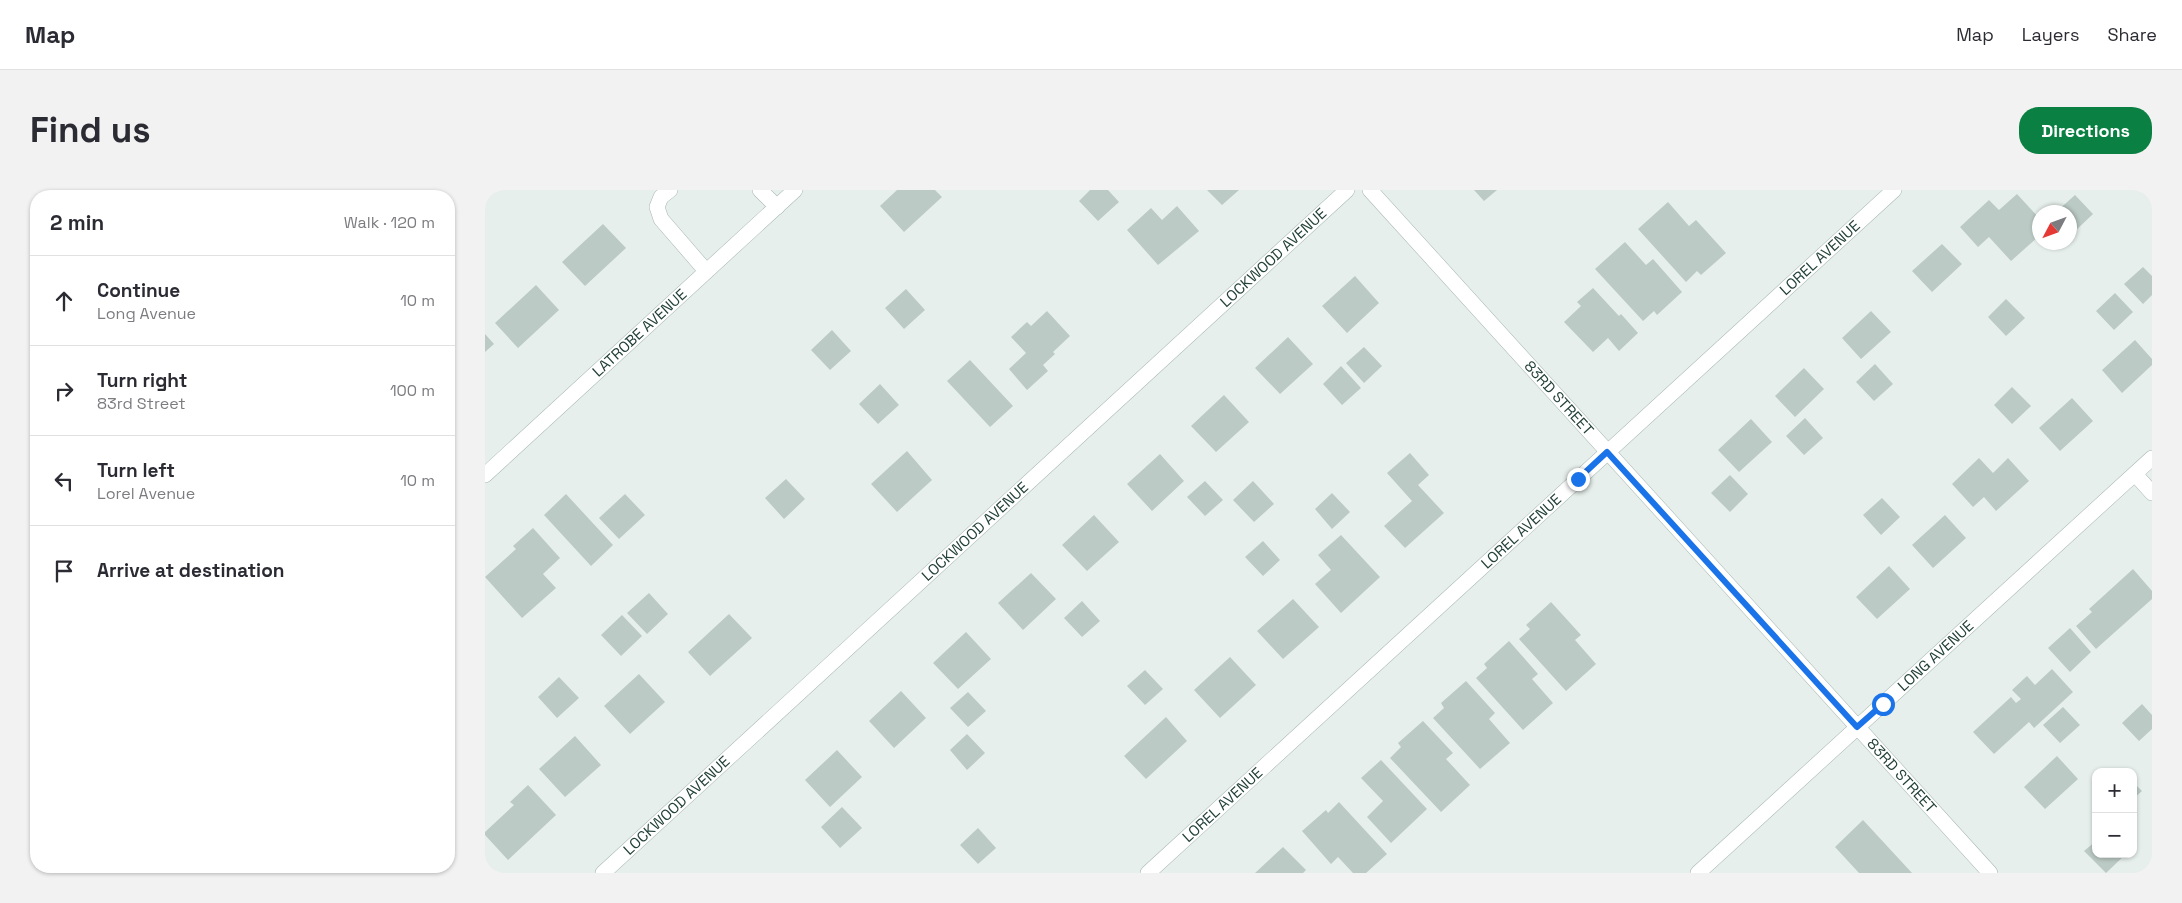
<!DOCTYPE html>
<html lang="en">
<head>
<meta charset="utf-8">
<style>
	body { margin:0; font-family:"Space Grotesk",sans-serif; background:#f2f2f3; color:#2b2b33 }
	.controls { position:absolute; right:15px; bottom:15px; display:grid; overflow:hidden; border-radius:10px; box-shadow:0 1px 4px #0004 }
	.controls button { width:45px; height:45px; display:grid; place-items:center; padding:0; border:0; border-bottom:1px solid #e1e1e2; background:#fff; color:#2b2b33; font:25px sans-serif }
	.compass { position:absolute; left:1547px; top:15px; width:45px; height:45px; border-radius:50%; background:#fff; box-shadow:0 1px 4px #0004; rotate:229deg }
	.stop { position:absolute; width:15px; height:15px; margin:-11px; border:4px solid #1a73e8; border-radius:50%; background:#fff }
	.stop.end { background:#1a73e8; border-color:#fff; box-shadow:0 1px 5px #0008 }
	.list { margin:0; padding:0; list-style:none }
	h2 { display:flex; justify-content:space-between; align-items:center; height:65px; margin:0; padding:0 20px; font-size:21px }
	h2 small { font-size:16px; font-weight:400; color:#7c7c81 }
	.list li { display:grid; grid-template-columns:32px 1fr auto; gap:15px; align-items:center; box-sizing:border-box; height:90px; padding:0 20px; border-top:1px solid #e1e1e2 }
	.list b { display:block; font-size:19px; white-space:nowrap }
	.list p { margin:0; font-size:16px; white-space:nowrap; color:#7c7c81 }
	.list em { font-size:16px; font-style:normal; color:#7c7c81 }
	.icon { flex:none; width:28px; height:28px; fill:none; stroke:currentColor; stroke-width:2; stroke-linecap:round; stroke-linejoin:round }
	.map { position:relative; flex:none; width:1667px; height:683px; overflow:hidden; border-radius:20px }
	header { display:flex; align-items:center; gap:30px; box-sizing:border-box; height:70px; padding:0 25px; background:#fff; border-bottom:1px solid #e1e1e2 }
	header strong { font-size:24px }
	nav { display:flex; gap:28px; margin-inline-start:auto; font-size:18px }
	.intro { display:flex; align-items:center; justify-content:space-between; box-sizing:border-box; height:120px; padding:0 30px }
	h1 { margin:0; font-size:35px }
	.button { padding:12px 22px; border-radius:20px; background:#0b8043; color:#fff; font-size:18px; font-weight:700 }
	main { display:flex; gap:30px; padding:0 30px }
	aside { flex:1; background:#fff; border-radius:20px; box-shadow:0 1px 4px #0004 }
	.map>svg:first-child { display:block }
</style>
</head>
<body>
<header>
<strong>Map</strong>
<nav><a>Map</a><a>Layers</a><a>Share</a></nav>
</header>
<div class="intro"><h1>Find us</h1><a class="button">Directions</a></div>
<main>
<aside>
<h2>2 min<small>Walk · 120 m</small></h2>
<ul class="list">
<li><svg class="icon" aria-label="ahead" viewBox="0 0 24 24"><path d="M12 20V5M6 11l6-6 6 6"/></svg><div><b>Continue</b><p>Long Avenue</p></div><em>10 m</em></li>
<li><svg class="icon" aria-label="right" viewBox="0 0 24 24"><path d="M7 20v-9h11M14 6l5 5-5 5"/></svg><div><b>Turn right</b><p>83rd Street</p></div><em>100 m</em></li>
<li><svg class="icon" aria-label="left" viewBox="0 0 24 24"><path d="M17 20v-9H6M10 6l-5 5 5 5"/></svg><div><b>Turn left</b><p>Lorel Avenue</p></div><em>10 m</em></li>
<li><svg class="icon" aria-label="arrive" viewBox="0 0 24 24"><path d="M6 21V4h12l-3 4 3 4H6"/></svg><div><b>Arrive at destination</b></div></li>
</ul>
</aside>
<div class="map">
<svg width="1667" height="683" viewBox="0 0 1667 683">
	<rect width="100%" height="100%" fill="#e6efeb"/>
	<path fill="#bbcac4" d="M412,0H450L457,7L419,42L395,16Z
		M605,0H623L634,12L613,31L594,11Z
		M722,0H754L737,15Z
		M989,0H1012L999,11Z
		M1532,4L1554,28V46L1526,71L1504,47L1493,57L1475,37L1504,10L1514,20Z
		M1590,5L1608,24L1589,42L1584,37V22H1571Z
		M1183,12L1204,36L1211,30L1241,63L1216,85L1212,81L1201,92L1153,39Z
		M692,16L714,41L673,75L642,40L666,18L677,30Z
		M118,34L141,58L100,96L77,72Z
		M1140,52L1161,75L1168,69L1197,102L1172,125L1169,121L1158,131L1110,79Z
		M1457,54L1477,74L1447,102L1427,81Z
		M1658,77L1667,86V105L1658,114L1639,94Z
		M870,86L894,113L862,143L837,116Z
		M51,95L74,120L33,158L10,133Z
		M1108,98L1134,126L1136,124L1153,143L1134,161L1123,148L1108,162L1079,132L1096,116L1092,112Z
		M421,99L440,120L419,139L400,118Z
		M1630,103L1648,122L1629,140L1611,121Z
		M1521,109L1540,128L1521,146L1503,127Z
		M562,121L585,146L568,162L570,164L558,175L563,181L542,200L524,179L541,163L526,147L542,132L546,136Z
		M1386,121L1406,142L1376,169L1357,148Z
		M347,140L366,161L345,180L326,160Z
		M0,144L9,154L0,162Z
		M803,147L828,174L795,204L770,178Z
		M1650,150L1667,169V175L1637,203L1617,180Z
		M879,157L897,176L879,193L861,173Z
		M485,170L528,216L505,237L462,191Z
		M1390,174L1408,194L1389,211L1371,192Z
		M856,176L876,198L857,215L838,194Z
		M1319,178L1339,199L1310,227L1290,206Z
		M395,194L414,215L393,234L374,214Z
		M1527,197L1546,216L1527,234L1509,215Z
		M739,205L764,232L731,262L706,236Z
		M1587,208L1608,231L1575,261L1554,238Z
		M1320,228L1338,248L1319,265L1301,246Z
		M1266,229L1287,252L1254,282L1233,260Z
		M422,261L447,290L412,322L386,294Z
		M925,263L944,285L933,295L959,323L920,358L899,336L927,311L902,283Z
		M675,264L699,291L667,321L642,294Z
		M1494,268L1508,283L1523,268L1544,291L1511,321L1499,307L1488,317L1467,294Z
		M1245,285L1263,304L1245,322L1226,303Z
		M301,289L320,309L299,329L280,308Z
		M720,291L738,310L720,326L702,307Z
		M768,291L789,314L769,332L748,310Z
		M847,303L865,322L847,339L830,319Z
		M81,304L128,355L106,376L59,325Z
		M140,304L160,325L134,349L114,328Z
		M1397,308L1415,327L1396,345L1378,325Z
		M609,325L634,352L602,381L577,355Z
		M1460,325L1481,348L1448,378L1427,355Z
		M48,338L75,368L58,384L71,398L37,428L0,387L31,359L28,356Z
		M856,345L895,387L856,423L830,394L846,380L833,365Z
		M778,351L795,370L778,386L760,367Z
		M1404,376L1425,399L1392,429L1371,407Z
		M1648,379L1667,401V409L1611,459L1591,436L1607,422L1604,419Z
		M546,383L571,409L538,440L513,413Z
		M164,403L183,424L162,444L142,423Z
		M808,409L834,437L798,469L772,441Z
		M597,411L615,431L597,447L579,428Z
		M1066,412L1096,445L1090,450L1111,474L1081,501L1034,449L1045,439L1041,435Z
		M244,424L267,448L225,486L203,462Z
		M137,425L157,446L136,466L116,445Z
		M1585,438L1606,462L1585,482L1563,458Z
		M481,442L506,469L473,499L448,473Z
		M1024,451L1053,484L1047,489L1068,513L1038,540L991,488L1002,478L999,474Z
		M745,467L771,495L735,528L709,500Z
		M1567,479L1588,502L1549,538L1544,532L1509,564L1488,542L1526,507L1531,513L1536,509L1527,500L1542,486L1550,495Z
		M660,480L678,499L660,515L642,496Z
		M154,484L180,512L145,544L119,516Z
		M74,487L94,508L72,528L53,507Z
		M981,491L1010,523L1004,529L1025,553L995,579L948,528L959,518L956,513Z
		M416,501L441,528L409,558L384,531Z
		M483,502L501,521L483,537L465,518Z
		M1657,514L1667,525V539L1654,551L1637,533Z
		M1578,517L1595,535L1575,553L1558,535Z
		M681,527L702,551L661,589L639,566Z
		M938,531L968,563L961,569L985,595L956,622L905,568L916,557L913,553Z
		M482,544L500,563L482,580L465,560Z
		M90,546L116,575L80,607L54,579Z
		M352,560L377,587L345,617L320,590Z
		M1572,566L1593,589L1560,619L1539,597Z
		M896,570L942,619L906,653L882,627L898,611L876,588Z
		M1648,592L1657,601L1648,609Z
		M43,595L71,625L23,670L0,645V642L29,615L25,612Z
		M854,612L902,664L881,683H868L853,667L846,674L817,641L841,620L843,623Z
		M357,617L377,638L355,658L336,637Z
		M1378,630L1427,683H1374L1350,657Z
		M493,638L511,658L493,674L475,655Z
		M1611,651V664H1641L1621,683L1599,661Z
		M798,657L821,680L818,683H770Z"/>
	<g fill="none" stroke-linecap="round" stroke-linejoin="round">
		<g stroke="#a8b8b2" stroke-width="16">
			<path id="service" d="M185,0L176,7L172,17L176,29L221,81
				M275,0L292,17"/>
		</g>
		<g stroke="#a8b8b2" stroke-width="16">
			<g id="minor">
				<path d="M1650,284L1667,303"/>
				<path id="s1" d="M0,285L310,0"/>
				<path id="s2" d="M118,683L862,0"/>
				<path id="s3" d="M663,683L1409,0"/>
				<path id="s4" d="M1213,683L1667,268"/>
			</g>
		</g>
		<g stroke="#a8b8b2" stroke-width="16">
			<g id="tertiary">
				<path id="s5" d="M885,0L1505,683"/>
			</g>
		</g>
		<use href="#service" stroke="#fff" stroke-width="15"/>
		<use href="#minor" stroke="#fff" stroke-width="15"/>
		<use href="#tertiary" stroke="#fff" stroke-width="15"/>
	</g>
	<g fill="none" stroke-linecap="round" stroke-linejoin="round">
		<path stroke="#1a73e8" stroke-width="6" d="M1093,289L1122,262L1372,537L1398,514"/>
	</g>
	<g text-anchor="middle" stroke-width="4.5" stroke-linejoin="round" paint-order="stroke">
		<g font-size="15" fill="#24423a" stroke="#f7fbf9">
			<text dy="5" stroke="none"><textPath href="#s2" startOffset="910">LOCKWOOD AVENUE</textPath></text>
			<text dy="5" stroke="none"><textPath href="#s3" startOffset="911">LOREL AVENUE</textPath></text>
			<text dy="5" stroke="none"><textPath href="#s1" startOffset="210">LATROBE AVENUE</textPath></text>
			<text dy="5" stroke="none"><textPath href="#s5" startOffset="281">83RD STREET</textPath></text>
			<text dy="5" stroke="none"><textPath href="#s2" startOffset="505">LOCKWOOD AVENUE</textPath></text>
			<text dy="5" stroke="none"><textPath href="#s3" startOffset="506">LOREL AVENUE</textPath></text>
			<text dy="5" stroke="none"><textPath href="#s4" startOffset="322">LONG AVENUE</textPath></text>
			<text dy="5" stroke="none"><textPath href="#s5" startOffset="791">83RD STREET</textPath></text>
			<text dy="5" stroke="none"><textPath href="#s2" startOffset="100">LOCKWOOD AVENUE</textPath></text>
			<text dy="5" stroke="none"><textPath href="#s3" startOffset="101">LOREL AVENUE</textPath></text>
		</g>
	</g>
</svg>
<div class="controls">
<button>+</button>
<button>−</button>
</div>
<svg class="compass" viewBox="-18 -18 36 36"><path d="M0-13l5 13h-10z" fill="#e53935"/><path d="M0 13l5-13h-10z" fill="#7c7c81"/></svg>
<div class="stop" style="left:1398px;top:514px"></div>
<div class="stop end" style="left:1093px;top:289px"></div>
</div>
</main>
</body>
</html>
